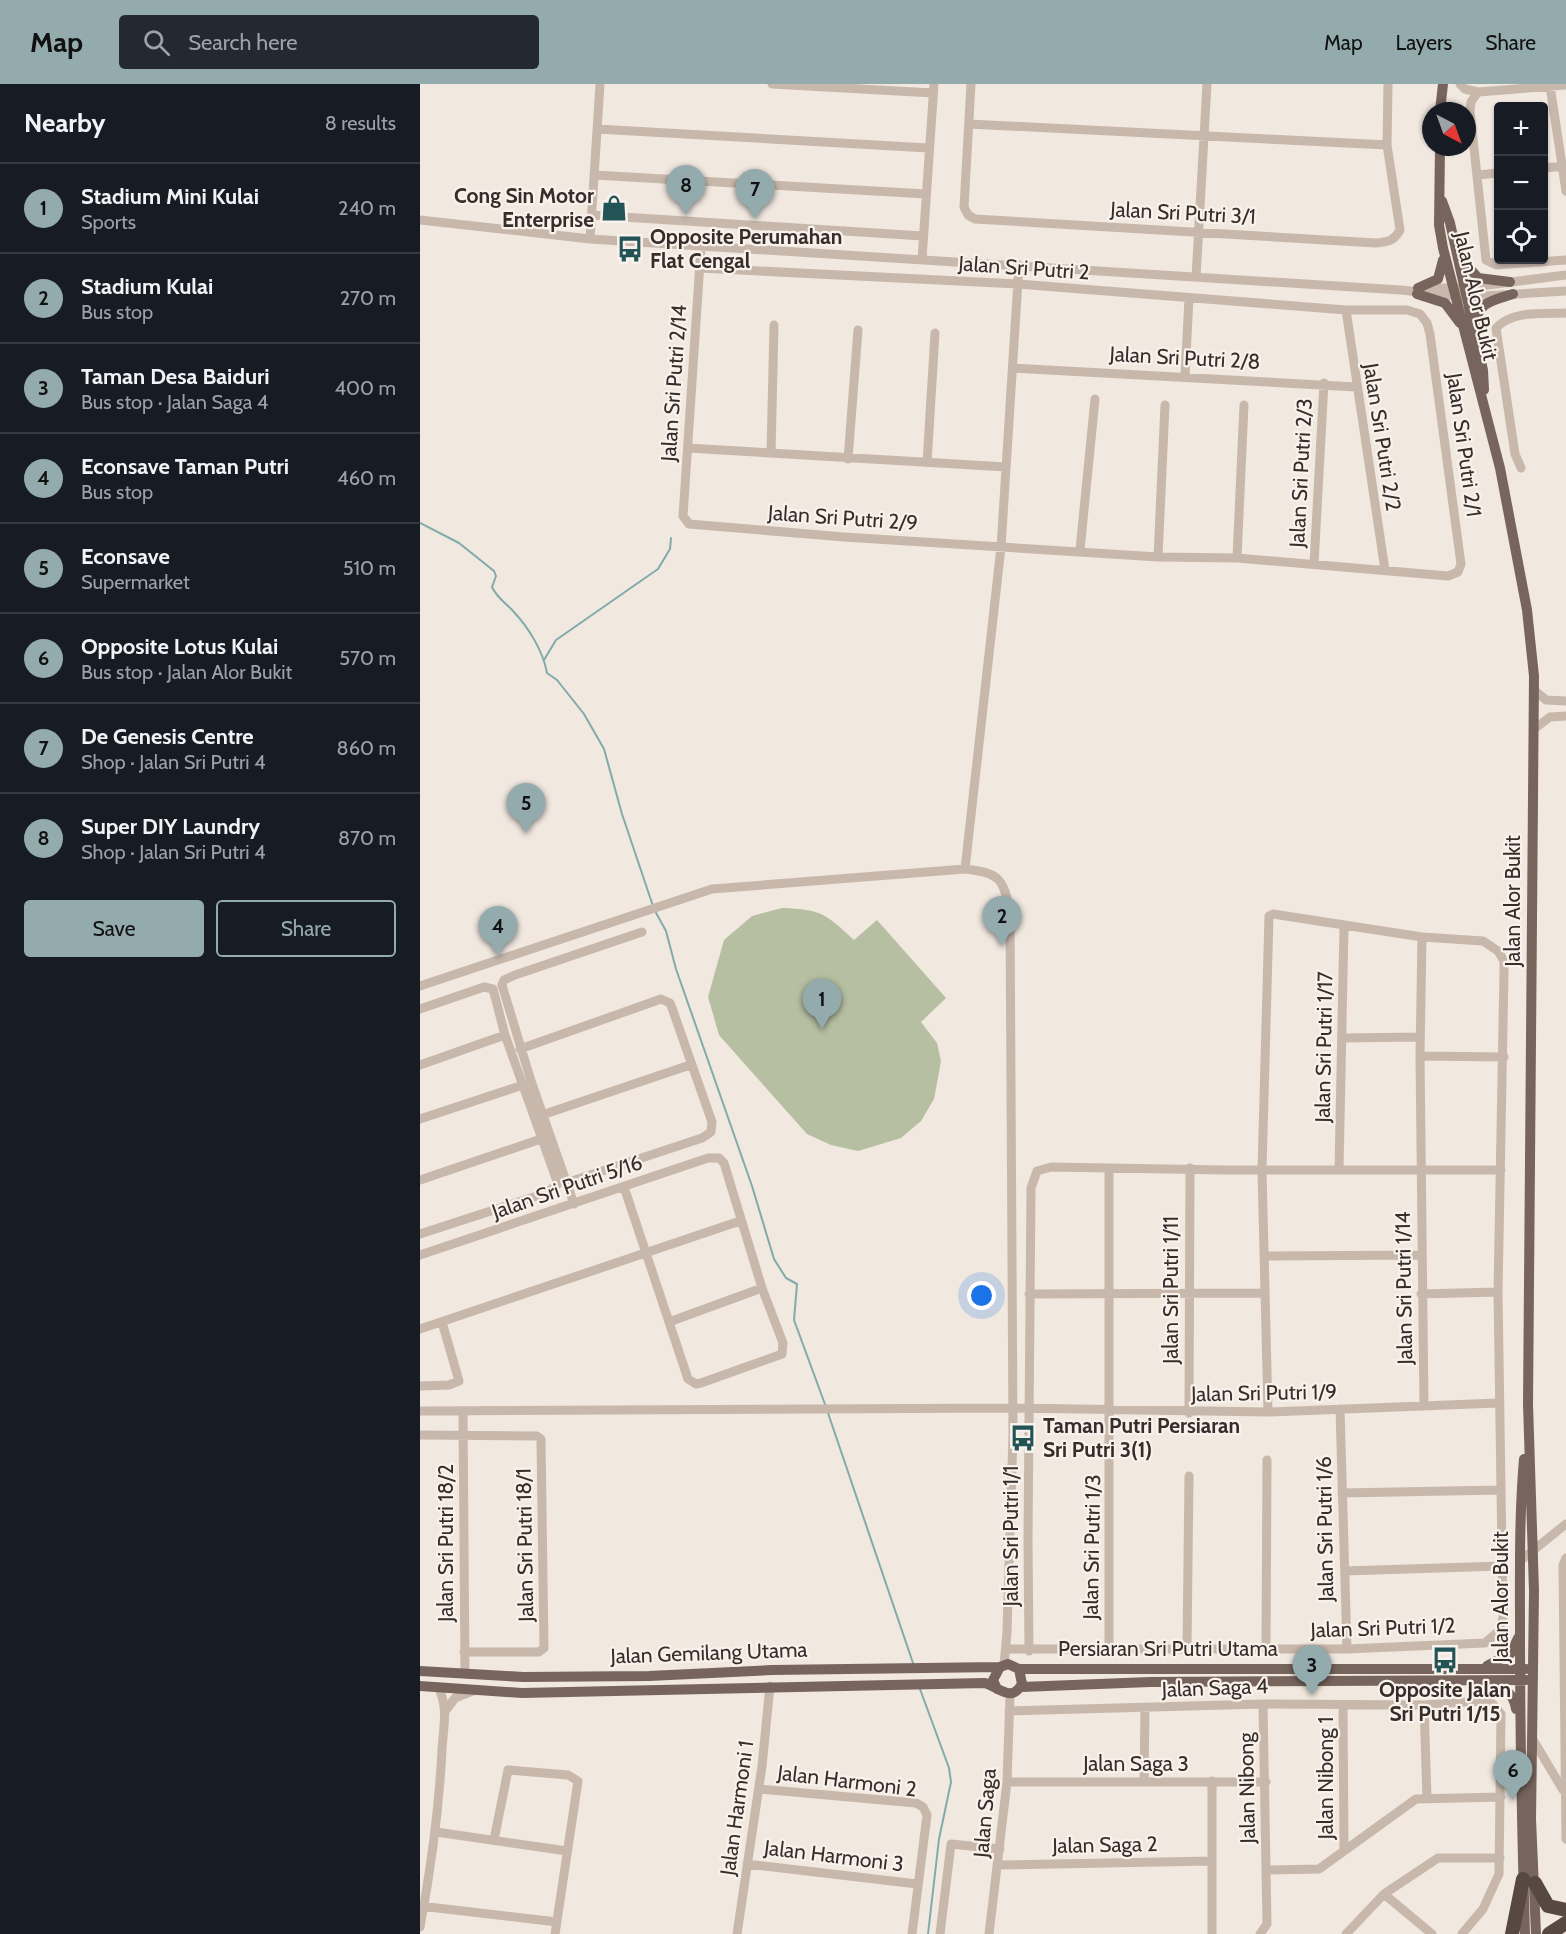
<!DOCTYPE html>
<html lang="en">
<head>
<meta charset="utf-8">
<style>
	body { margin:0; font-family:Cabin,sans-serif; background:#242831; color:#f1f3f6 }
	.controls { position:absolute; right:18px; top:18px; display:grid; overflow:hidden; border-radius:6px; box-shadow:0 2px 4px #0004 }
	.controls button { width:54px; height:54px; display:grid; place-items:center; padding:0; border:0; border-bottom:2px solid #363941; background:#171b24; color:#f1f3f6; font:30px sans-serif }
	.compass { position:absolute; left:1002px; top:18px; width:54px; height:54px; border-radius:50%; background:#171b24; box-shadow:0 2px 4px #0004; rotate:139deg }
	.you { position:absolute; left:562px; top:1212px; width:21px; height:21px; margin:-15px; border:4px solid #fff; border-radius:50%; background:#1a73e8; box-shadow:0 0 0 9px #1a73e833 }
	.badge { display:grid; place-items:center; width:39px; height:39px; border-radius:50%; background:#94abae; color:#111; font-size:20px; font-weight:700 }
	.pin { position:absolute; translate:-50% -50px; filter:drop-shadow(0 2px 3px #0008) }
	.pin::after { content:''; position:absolute; top:32px; width:21px; height:18px; background:inherit; clip-path:polygon(0 0,100% 0,50% 100%) }
	.list { margin:0; padding:0; list-style:none }
	h2 { display:flex; justify-content:space-between; align-items:center; height:78px; margin:0; padding:0 24px; font-size:26px }
	h2 small { font-size:20px; font-weight:400; color:#9ea1a6 }
	.list li { display:grid; grid-template-columns:39px 1fr auto; gap:18px; align-items:center; box-sizing:border-box; height:90px; padding:0 24px; border-top:2px solid #363941 }
	.list b { display:block; font-size:22px; white-space:nowrap }
	.list p { margin:0; font-size:20px; white-space:nowrap; color:#9ea1a6 }
	.list em { font-size:20px; font-style:normal; color:#9ea1a6 }
	.actions { display:flex; gap:12px; padding:18px 24px }
	.actions a { flex:1; padding:14px 0; border:2px solid #94abae; border-radius:6px; text-align:center; font-size:21px; color:#94abae }
	.actions .main { background:#94abae; color:#111 }
	.icon { flex:none; width:33px; height:33px; fill:none; stroke:currentColor; stroke-width:2; stroke-linecap:round; stroke-linejoin:round }
	.map { position:relative; flex:none; width:1146px; height:1850px; overflow:hidden }
	header { display:flex; align-items:center; gap:36px; box-sizing:border-box; height:84px; padding:0 30px; background:#94abae; color:#111 }
	header strong { font-size:28px }
	nav { display:flex; gap:33px; margin-inline-start:auto; font-size:21px }
	.search { width:420px; height:54px; background:#242831; display:flex; align-items:center; gap:15px; box-sizing:border-box; padding:0 21px; border-radius:6px; color:#9ea1a6; font-size:22px }
	main { display:flex }
	aside { flex:1; background:#171b24 }
	.map>svg:first-child { display:block }
</style>
</head>
<body>
<header>
<strong>Map</strong>
<div class="search"><svg class="icon" aria-label="search" viewBox="0 0 24 24"><circle cx="10" cy="10" r="6"/><path d="M15 15l6 6"/></svg>Search here</div>
<nav><a>Map</a><a>Layers</a><a>Share</a></nav>
</header>
<main>
<aside>
<h2>Nearby<small>8 results</small></h2>
<ul class="list">
<li><span class="badge">1</span><div><b>Stadium Mini Kulai</b><p>Sports</p></div><em>240 m</em></li>
<li><span class="badge">2</span><div><b>Stadium Kulai</b><p>Bus stop</p></div><em>270 m</em></li>
<li><span class="badge">3</span><div><b>Taman Desa Baiduri</b><p>Bus stop · Jalan Saga 4</p></div><em>400 m</em></li>
<li><span class="badge">4</span><div><b>Econsave Taman Putri</b><p>Bus stop</p></div><em>460 m</em></li>
<li><span class="badge">5</span><div><b>Econsave</b><p>Supermarket</p></div><em>510 m</em></li>
<li><span class="badge">6</span><div><b>Opposite Lotus Kulai</b><p>Bus stop · Jalan Alor Bukit</p></div><em>570 m</em></li>
<li><span class="badge">7</span><div><b>De Genesis Centre</b><p>Shop · Jalan Sri Putri 4</p></div><em>860 m</em></li>
<li><span class="badge">8</span><div><b>Super DIY Laundry</b><p>Shop · Jalan Sri Putri 4</p></div><em>870 m</em></li>
</ul>
<div class="actions"><a class="main">Save</a><a>Share</a></div>
</aside>
<div class="map">
<svg width="1146" height="1850" viewBox="0 0 1146 1850">
	<rect width="100%" height="100%" fill="#f1e8e0"/>
	<path fill="#b6bfa1" d="M362,824C402,825 407,831 434,856L457,836L526,914L501,938L517,959L521,977L514,1015L501,1037L481,1054L438,1067L411,1061L387,1050L299,951L288,913L304,856L332,832Z"/>
	<g fill="none" stroke-linecap="round" stroke-linejoin="round">
		<path stroke="#81abab" stroke-width="2" d="M0,439L39,459L74,487L76,492L72,503C77,514 86,519 93,527C109,544 123,567 127,589L137,596L164,630L184,665L202,730L233,822
			M124,576L136,556L238,485L250,465L251,454
			M235,827L246,847L256,885L332,1102L354,1175L366,1194L377,1200L374,1236L406,1323
			M408,1329L494,1582
			M500,1605L529,1684L531,1698L519,1755L508,1850"/>
		<path stroke="#c8b8ac" stroke-width="9" d="M352,0L513,9
			M551,0L544,123L548,131L555,135L956,159C968,158 974,157 980,146L967,61L968,0
			M1040,0L1045,5L1058,8L1146,1
			M1130,2L1146,107
			M1058,8L1051,18L1050,27L1066,176L1076,181L1146,176
			M549,40L967,61
			M177,45L508,64
			M1124,84L1143,82
			M174,91L506,110
			M1058,91L1078,89
			M172,131L503,152
			M0,136L170,155L981,206L1046,213L1146,207
			M170,155L180,0
			M502,175L514,0
			M280,184L598,200L926,226H987L1000,230L1007,239L1010,250L1041,480L1038,488L1028,492L817,474L738,473L424,453L269,440L263,432L281,163
			M776,193L787,0
			M999,204H1044L1146,191
			M926,226L965,486
			M593,284L936,303
			M765,292L769,214
			M268,364L586,383
			M351,369L354,241
			M428,375L438,246
			M507,379L515,249
			M1101,384L1095,370L1076,244C1093,226 1123,230 1146,229
			M660,466L675,315
			M738,473L745,321
			M817,474L824,321
			M894,480L904,299
			M1114,606L1126,616L1146,617
			M1114,645L1130,633L1146,632
			M545,785L581,463L599,181
			M1002,853L1000,972L1004,1322
			M0,902L292,805L545,785C579,789 584,794 590,829L593,1350L587,1548L584,1581
			M0,925L64,903L73,905L85,951L138,1100L126,1109L0,1150
			M922,954L1000,953
			M100,965L241,915L250,919L252,924L292,1038L291,1048L282,1054L146,1099
			M1000,972L1084,973
			M0,981L85,951
			M122,1031L270,981
			M0,1035L103,1001
			M919,1086L924,842
			M0,1096L121,1055
			M154,1120L111,997L82,901L84,896L95,891L222,848
			M0,1171L288,1074H299L304,1079L342,1204L363,1259L362,1270L281,1299L276,1300L268,1295L204,1103
			M844,1172L1001,1171
			M609,1210L844,1209
			M1001,1210L1078,1208
			M249,1238L342,1204
			M0,1245L320,1137
			M0,1302L29,1301L39,1297L22,1238
			M920,1325L927,1565
			M0,1327L593,1324L848,1328L1078,1319
			M43,1327L45,1590
			M769,1329L770,1084
			M0,1351L117,1352L121,1355L124,1564L119,1568H44
			M922,1409L1081,1406
			M1146,1474L1143,1481L1146,1755
			M1100,1477L1146,1440
			M925,1487L1082,1482
			M767,1564L769,1392
			M591,1565H927L1065,1559L1079,1547L1083,1534L1078,1208L1084,888V877L1078,867L1063,857L1002,853L853,830L849,832L842,1086L848,1328
			M846,1565L847,1376
			M689,1566V1085
			M609,1567L608,1455L611,1104L617,1087L631,1083L805,1086H1081
			M1004,1621L1007,1714
			M923,1622L924,1767
			M26,1626L35,1614L55,1606
			M589,1627L843,1620L1004,1621L1061,1617L1073,1620L1081,1630L1079,1790L1063,1825L1042,1850
			M1112,1654L1143,1706
			M587,1698H846
			M724,1698L725,1624
			M339,1705L496,1719L503,1723L507,1731L492,1850
			M16,1748L147,1767
			M74,1756L88,1686L148,1691L158,1697L135,1850
			M327,1780L497,1800
			M578,1781L792,1777
			M847,1786L899,1785L996,1715L1081,1713
			M964,1810L1012,1850
			M0,1822L137,1838
			M0,1843C11,1784 19,1726 22,1666C23,1644 29,1624 18,1603
			M317,1850L342,1682L350,1602
			M520,1850L531,1760L580,1765
			M569,1850L587,1698L590,1610
			M792,1850V1697
			M840,1850L847,1840L843,1620
			M926,1850L964,1810L1018,1774H1080"/>
		<path stroke="#77655d" stroke-width="10" d="M1020,27L1023,0
			M1020,63L1019,141L1023,164L1080,384L1107,526L1114,592L1108,1320L1114,1507L1111,1735L1116,1850
			M1022,117L1030,139L1063,286L1064,306
			M1041,167L1046,180L1058,194L1090,198
			M998,204L1018,195L1023,176
			M997,210L1025,219L1040,239
			M1056,240C1056,218 1075,216 1093,210
			M1104,1375C1099,1432 1100,1490 1100,1548C1100,1649 1102,1749 1105,1850
			M1067,1582L1091,1569L1098,1554
			M599,1585H1106
			M0,1587L103,1593L229,1592L352,1586L580,1583
			M1066,1597C1081,1603 1094,1607 1096,1625
			M0,1602L102,1609L565,1599C580,1604 591,1619 602,1600L599,1585L588,1580L580,1583L573,1596L577,1605
			M601,1603L730,1598L1106,1596"/>
		<path stroke="#574842" stroke-width="14" d="M1115,1799L1128,1822L1146,1826
			M1092,1850L1103,1795
			M1129,1850L1146,1839"/>
	</g>
	<defs>
		<g id="shop-bare" transform="scale(2.07)"><path d="M-5-2.5h2.3a2.7 3.5 0 0 1 5.4 0H5L5.5 6h-11ZM-1.5-2.5h3a1.5 2.3 0 0 0-3 0Z" fill="#235455" stroke="#f9f2ec" stroke-width="2.5" paint-order="stroke"/></g>
		<g id="bus-bare" transform="scale(2.07)"><path d="M-5-6H5V4H4V6H2V4H-2V6H-4V4H-5ZM-3.5-4V0h7V-4ZM-3.5 1.2v1.5H-2V1.2ZM2 1.2v1.5H3.5V1.2Z" fill="#235455" stroke="#f9f2ec" stroke-width="2.5" paint-order="stroke"/></g>
	</defs>
	<g fill-rule="evenodd">
		<use href="#shop-bare" x="194" y="124"/>
		<use href="#bus-bare" x="210" y="165"/>
		<use href="#bus-bare" x="603" y="1354"/>
		<use href="#bus-bare" x="1025" y="1576"/>
	</g>
	<g text-anchor="middle" stroke-width="4.5" stroke-linejoin="round" paint-order="stroke">
		<g font-size="21" font-weight="bold" fill="#372e2a" stroke="#f9f2ec" text-anchor="start">
			<text x="174" y="119" text-anchor="end">Cong Sin Motor<tspan x="174" dy="24">Enterprise</tspan></text>
			<text x="230" y="160">Opposite Perumahan<tspan x="230" dy="24">Flat Cengal</tspan></text>
			<text x="623" y="1349">Taman Putri Persiaran<tspan x="623" dy="24">Sri Putri 3(1)</tspan></text>
			<text x="1025" y="1613" text-anchor="middle">Opposite Jalan<tspan x="1025" dy="24">Sri Putri 1/15</tspan></text>
		</g>
		<g font-size="21" fill="#372e2a" stroke="#f9f2ec">
			<text transform="translate(763 129) rotate(3)" y="7">Jalan Sri Putri 3/1</text>
			<text transform="translate(604 184) rotate(4)" y="7">Jalan Sri Putri 2</text>
			<text transform="translate(1056 212) rotate(77)" y="7">Jalan Alor Bukit</text>
			<text transform="translate(765 274) rotate(3)" y="7">Jalan Sri Putri 2/8</text>
			<text transform="translate(254 299) rotate(-86)" y="7">Jalan Sri Putri 2/14</text>
			<text transform="translate(962 353) rotate(81)" y="7">Jalan Sri Putri 2/2</text>
			<text transform="translate(1044 361) rotate(82)" y="7">Jalan Sri Putri 2/1</text>
			<text transform="translate(881 389) rotate(-87)" y="7">Jalan Sri Putri 2/3</text>
			<text transform="translate(423 434) rotate(4)" y="7">Jalan Sri Putri 2/9</text>
			<text transform="translate(1093 817) rotate(-90)" y="7">Jalan Alor Bukit</text>
			<text transform="translate(904 963) rotate(-89)" y="7">Jalan Sri Putri 1/17</text>
			<text transform="translate(147 1103) rotate(-19)" y="7">Jalan Sri Putri 5/16</text>
			<text transform="translate(984 1204) rotate(-91)" y="7">Jalan Sri Putri 1/14</text>
			<text transform="translate(751 1206) rotate(-90)" y="7">Jalan Sri Putri 1/11</text>
			<text transform="translate(844 1309) rotate(-1)" y="7">Jalan Sri Putri 1/9</text>
			<text transform="translate(905 1445) rotate(-91)" y="7">Jalan Sri Putri 1/6</text>
			<text transform="translate(591 1452) rotate(-90)" y="7">Jalan Sri Putri 1/1</text>
			<text transform="translate(26 1459) rotate(-90)" y="7">Jalan Sri Putri 18/2</text>
			<text transform="translate(105 1461) rotate(-91)" y="7">Jalan Sri Putri 18/1</text>
			<text transform="translate(672 1463) rotate(-89)" y="7">Jalan Sri Putri 1/3</text>
			<text transform="translate(1081 1513) rotate(-90)" y="7">Jalan Alor Bukit</text>
			<text transform="translate(963 1544) rotate(-2)" y="7">Jalan Sri Putri 1/2</text>
			<text x="748" y="1572">Persiaran Sri Putri Utama</text>
			<text transform="translate(289 1569) rotate(-2)" y="7">Jalan Gemilang Utama</text>
			<text transform="translate(795 1604) rotate(-2)" y="7">Jalan Saga 4</text>
			<text x="716" y="1687">Jalan Saga 3</text>
			<text transform="translate(906 1694) rotate(-90)" y="7">Jalan Nibong 1</text>
			<text transform="translate(427 1697) rotate(7)" y="7">Jalan Harmoni 2</text>
			<text transform="translate(827 1704) rotate(-91)" y="7">Jalan Nibong</text>
			<text transform="translate(317 1724) rotate(-82)" y="7">Jalan Harmoni 1</text>
			<text transform="translate(565 1729) rotate(-85)" y="7">Jalan Saga</text>
			<text transform="translate(685 1761) rotate(-1)" y="7">Jalan Saga 2</text>
			<text transform="translate(414 1772) rotate(7)" y="7">Jalan Harmoni 3</text>
		</g>
	</g>
</svg>
<div class="controls">
<button>+</button>
<button>−</button>
<button><svg class="icon" aria-label="locate" viewBox="0 0 24 24"><circle cx="12" cy="12" r="6"/><path d="M12 2v4M12 18v4M2 12h4M18 12h4"/></svg></button>
</div>
<svg class="compass" viewBox="-18 -18 36 36"><path d="M0-13l5 13h-10z" fill="#e53935"/><path d="M0 13l5-13h-10z" fill="#9ea1a6"/></svg>
<div class="you"></div>
<div class="pin badge" style="left:402px;top:945px">1</div>
<div class="pin badge" style="left:582px;top:862px">2</div>
<div class="pin badge" style="left:892px;top:1611px">3</div>
<div class="pin badge" style="left:78px;top:872px">4</div>
<div class="pin badge" style="left:106px;top:749px">5</div>
<div class="pin badge" style="left:1093px;top:1716px">6</div>
<div class="pin badge" style="left:335px;top:135px">7</div>
<div class="pin badge" style="left:266px;top:131px">8</div>
</div>
</main>
</body>
</html>
